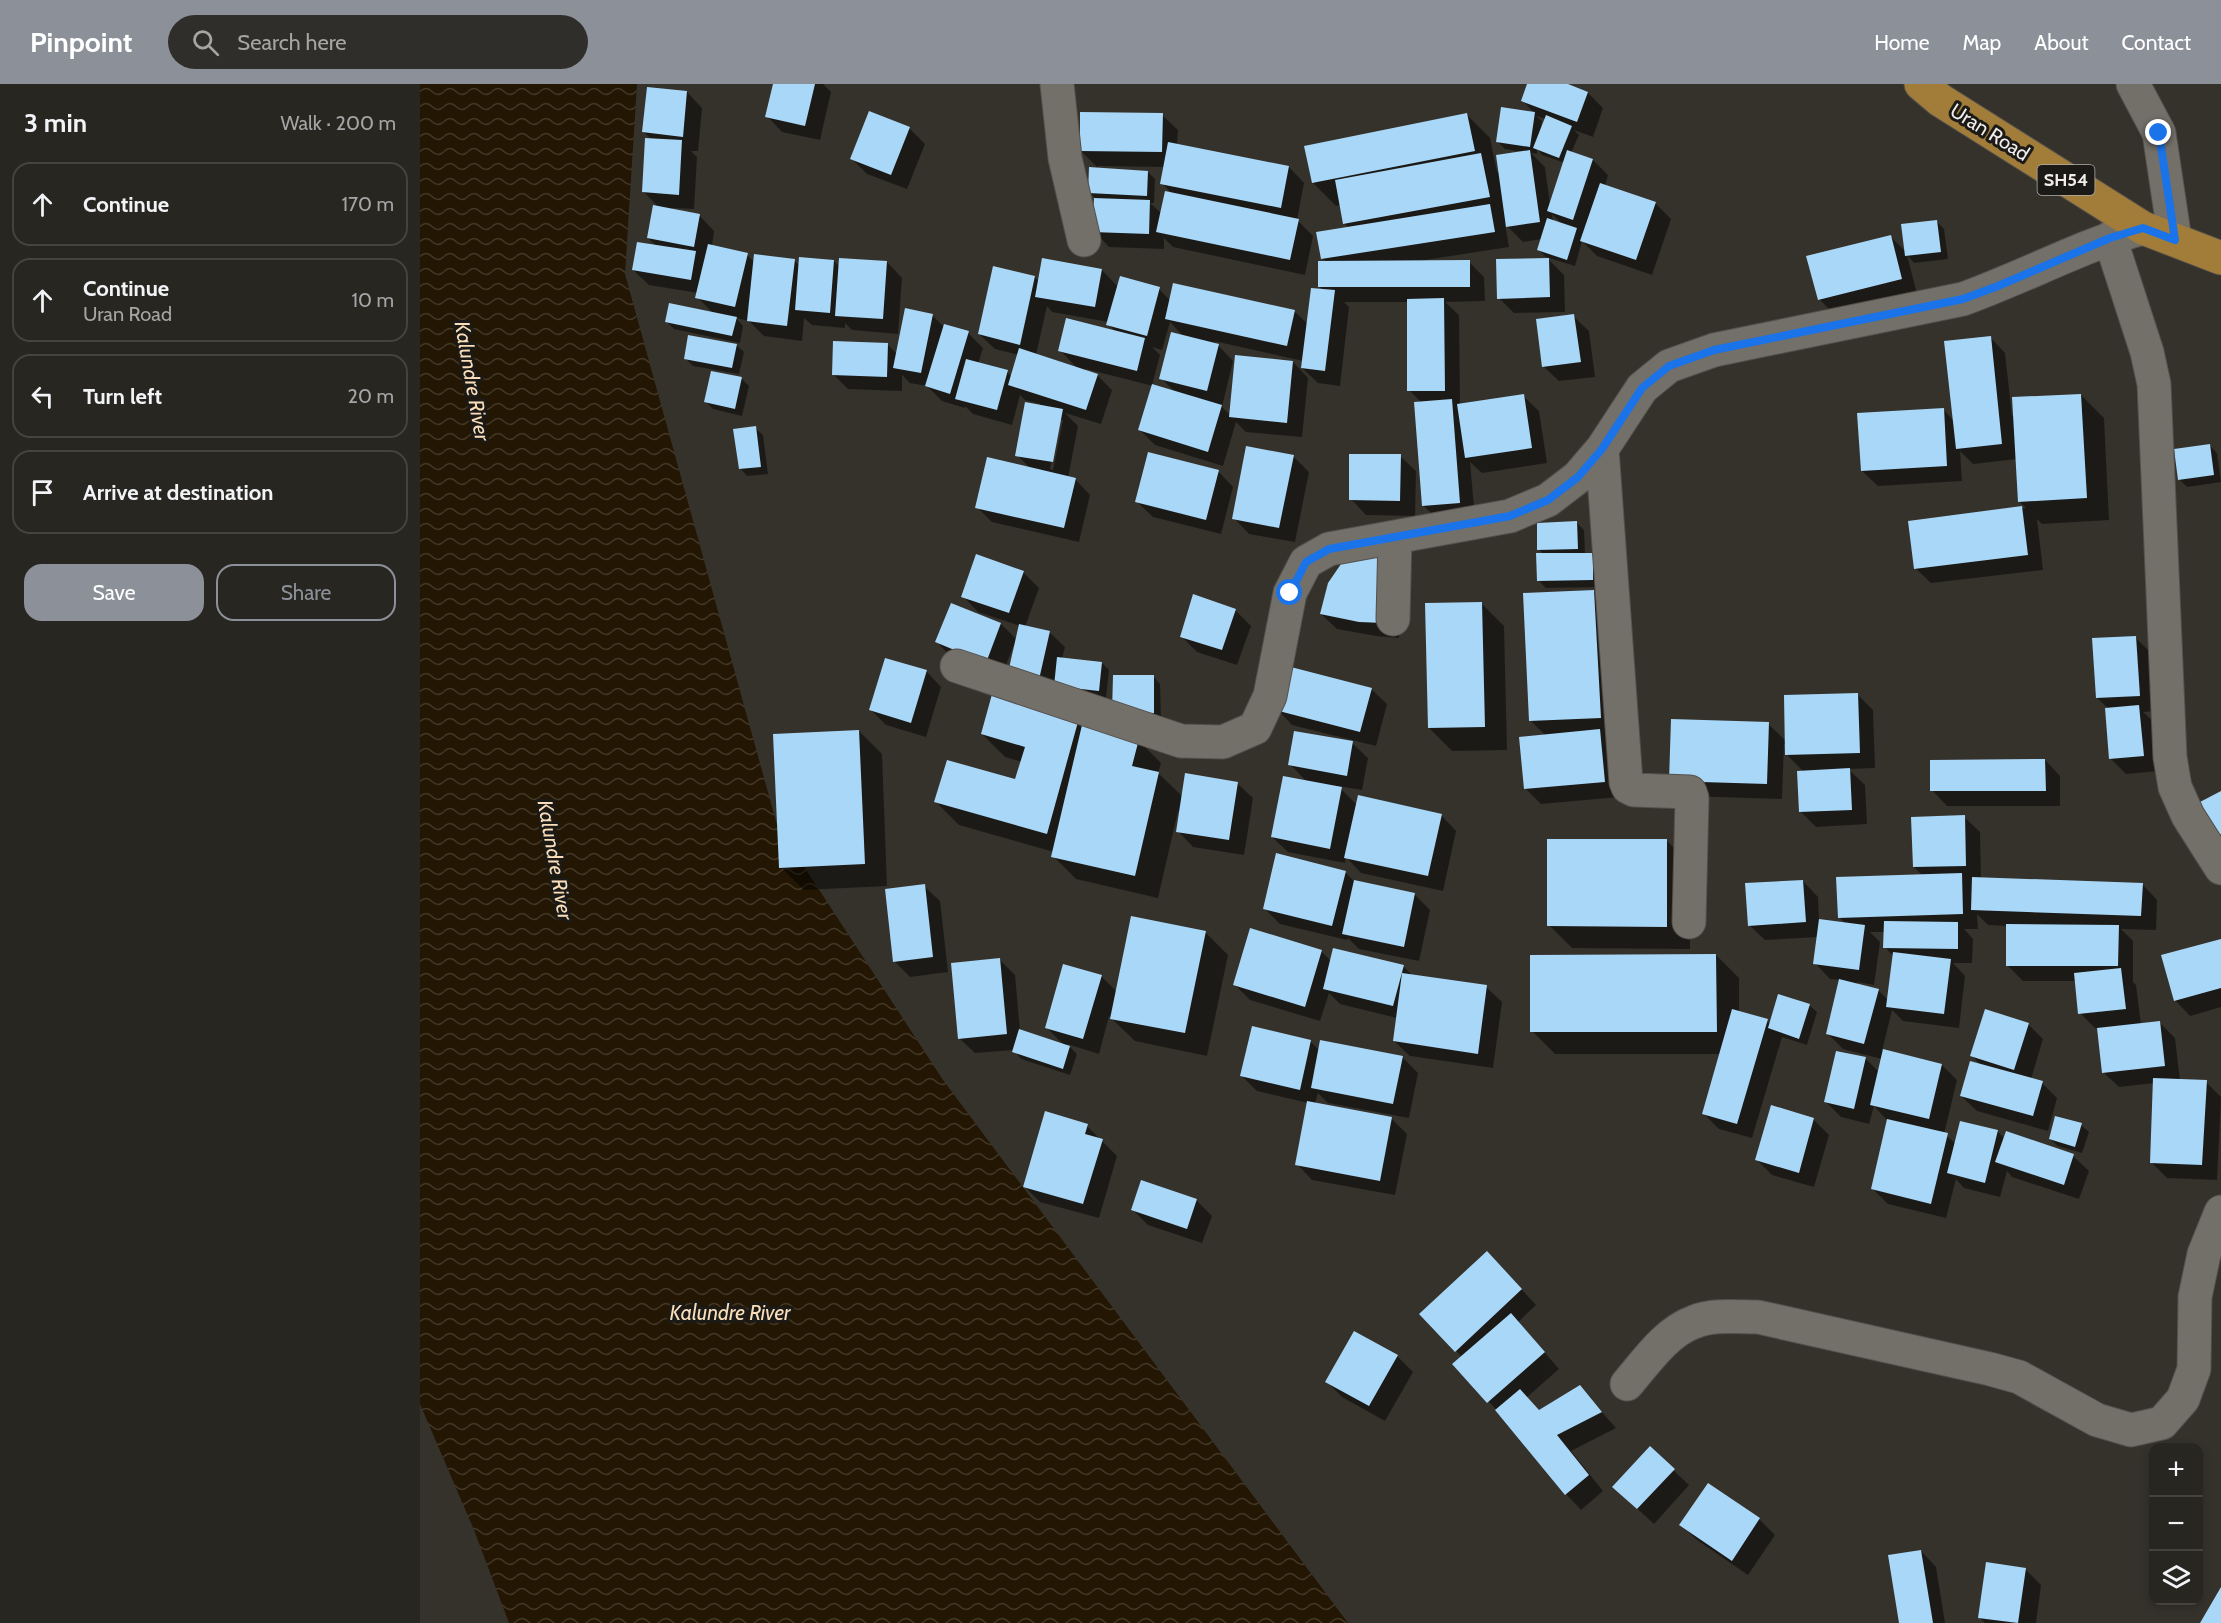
<!DOCTYPE html>
<html lang="en">
<head>
<meta charset="utf-8">
<style>
	body { margin:0; font-family:Cabin,sans-serif; background:#302e2a; color:#f1f3f6 }
	.controls { position:absolute; right:18px; bottom:18px; display:grid; overflow:hidden; border-radius:12px; box-shadow:0 3px 9px #0003 }
	.controls button { width:54px; height:54px; display:grid; place-items:center; padding:0; border:0; border-bottom:2px solid #44433f; background:#282621; color:#f1f3f6; font:30px sans-serif }
	.stop { position:absolute; width:18px; height:18px; margin:-14px; border:4px solid #1a73e8; border-radius:50%; background:#fff }
	.stop.end { background:#1a73e8; border-color:#fff; box-shadow:0 2px 6px #0008 }
	.list { margin:0; padding:0; list-style:none }
	h2 { display:flex; justify-content:space-between; align-items:center; height:78px; margin:0; padding:0 24px; font-size:26px }
	h2 small { font-size:20px; font-weight:400; color:#a5a5a5 }
	.list li { display:grid; grid-template-columns:39px 1fr auto; gap:18px; align-items:center; box-sizing:border-box; height:84px; margin:0 12px 12px; padding:0 12px; border:2px solid #44433f; border-radius:18px }
	.list b { display:block; font-size:22px; white-space:nowrap }
	.list p { margin:0; font-size:20px; white-space:nowrap; color:#a5a5a5 }
	.list em { font-size:20px; font-style:normal; color:#a5a5a5 }
	.actions { display:flex; gap:12px; padding:18px 24px }
	.actions a { flex:1; padding:14px 0; border:2px solid #8c9099; border-radius:18px; text-align:center; font-size:21px; color:#8c9099 }
	.actions .main { background:#8c9099; color:#fff }
	.icon { flex:none; width:33px; height:33px; fill:none; stroke:currentColor; stroke-width:2; stroke-linecap:round; stroke-linejoin:round }
	.map { position:relative; flex:none; width:1801px; height:1539px; overflow:hidden }
	header { display:flex; align-items:center; gap:36px; box-sizing:border-box; height:84px; padding:0 30px; background:#8c9099; color:#fff }
	header strong { font-size:28px }
	nav { display:flex; gap:33px; margin-inline-start:auto; font-size:21px }
	.search { width:420px; height:54px; background:#302e2a; display:flex; align-items:center; gap:15px; box-sizing:border-box; padding:0 21px; border-radius:33px; color:#a5a5a5; font-size:22px }
	main { display:flex }
	aside { flex:1; background:#282621 }
	.map>svg:first-child { display:block }
</style>
</head>
<body>
<header>
<strong>Pinpoint</strong>
<div class="search"><svg class="icon" aria-label="search" viewBox="0 0 24 24"><circle cx="10" cy="10" r="6"/><path d="M15 15l6 6"/></svg>Search here</div>
<nav><a>Home</a><a>Map</a><a>About</a><a>Contact</a></nav>
</header>
<main>
<aside>
<h2>3 min<small>Walk · 200 m</small></h2>
<ul class="list">
<li><svg class="icon" aria-label="ahead" viewBox="0 0 24 24"><path d="M12 20V5M6 11l6-6 6 6"/></svg><div><b>Continue</b></div><em>170 m</em></li>
<li><svg class="icon" aria-label="ahead" viewBox="0 0 24 24"><path d="M12 20V5M6 11l6-6 6 6"/></svg><div><b>Continue</b><p>Uran Road</p></div><em>10 m</em></li>
<li><svg class="icon" aria-label="left" viewBox="0 0 24 24"><path d="M17 20v-9H6M10 6l-5 5 5 5"/></svg><div><b>Turn left</b></div><em>20 m</em></li>
<li><svg class="icon" aria-label="arrive" viewBox="0 0 24 24"><path d="M6 21V4h12l-3 4 3 4H6"/></svg><div><b>Arrive at destination</b></div></li>
</ul>
<div class="actions"><a class="main">Save</a><a>Share</a></div>
</aside>
<div class="map">
<svg width="1801" height="1539" viewBox="0 0 1801 1539">
	<defs>
		<pattern id="water-waves" width="16" height="10" patternUnits="userSpaceOnUse" patternTransform="scale(1.5)"><rect width="16" height="10" fill="#231602"/><path d="M0 5q4-4 8 0t8 0" fill="none" stroke="#433827"/></pattern>
	</defs>
	<rect width="100%" height="100%" fill="#35322c"/>
	<path fill="url(#water-waves)" d="M0,0H217L205,190L357,741L523,996L928,1539H89L54,1446L0,1320Z"/>
	<path fill="#0007" fill-rule="evenodd" d="M354,0H403L411,8L400,56L362,48L347,32Z
		M1109,0H1144L1168,9L1183,24L1173,53L1154,46L1159,51L1151,69L1173,76L1188,91L1185,102L1235,119L1251,135L1232,191L1177,172L1162,157L1155,182L1126,173L1119,166L1122,155L1103,158L1085,140L1089,163L1005,176V178H1049L1064,193L1065,217L1025,218L1039,231L1040,321L1103,312L1119,327L1127,379L1062,389L1050,378L1055,434L1019,437L1003,421L1002,319L989,306L988,218H924L929,223L920,302L898,299L882,284L883,277L794,257L813,277L802,323L811,332L873,278L888,294L882,353L826,348L816,338L803,382L735,361L720,346L733,302L666,285L665,287L677,291L692,306L681,340L645,329L658,342L648,394L655,395L670,411L659,458L572,438L557,423L611,385L597,371L620,320L605,316L600,311L592,341L553,330L545,322V324L522,317L507,302L490,299L482,291V307L428,305L413,290L467,260L477,270L512,231L524,243L548,249L563,264L558,280L587,288L592,293L599,271L575,265L559,250L615,193L619,198L682,186L698,203L739,205L750,216L874,227L888,240L903,206L899,202L906,178L902,174L929,144L924,139L921,121L916,122L893,99L1047,31L1070,54L1077,88H1080L1103,68L1085,65L1077,57L1082,25L1115,30L1103,17ZM1116,32L1126,35L1120,48L1122,37ZM1117,65L1122,71L1145,79L1130,121L1125,83L1111,69L1117,70ZM1132,130L1143,141L1133,138ZM627,222L632,228L689,238L688,240L697,249L640,266L658,285L616,271ZM750,238L764,253L741,294L755,308L732,301L740,271L732,263L742,266ZM639,336H643L633,386L630,385Z
		M267,8L282,24L278,67H271L277,73L274,125L252,124L251,126L279,131L294,147L292,162L327,171L335,179L374,176L379,181L414,177L420,183L467,178L482,194L478,250L432,246L425,239V244L392,241L384,234L382,257L344,252L329,237L316,234L323,242L320,259L254,245L247,238L293,229L277,213L278,209L229,201L213,186L237,163L228,154L239,124L224,108L232,56L224,48Z
		M449,29L489,44L505,60L487,105L447,90L432,75Z
		M742,31L758,46L757,61L869,83L884,99L877,136L893,152L885,191L753,163L744,154V165L689,163L674,147L675,114L669,108L728,88L735,95L734,119H730L742,130L752,110L742,99L745,83L678,82V84L661,67Z
		M1516,137L1524,145L1528,175L1494,179L1487,171L1497,210L1415,231L1399,215L1470,152L1486,168Z
		M1128,175L1144,191L1145,228L1094,229L1079,214Z
		M1153,232L1169,247L1175,293L1139,297L1123,282Z
		M1570,253L1585,269L1592,332L1661,311L1684,334L1689,436L1622,440L1617,435L1623,486L1511,499L1495,484L1490,438L1606,424L1599,417L1597,375L1553,380L1540,367L1542,397L1458,402L1442,387L1523,325L1534,337Z
		M315,260L324,268L319,290L273,282L265,274Z
		M322,295L329,302L322,332L293,325L286,318Z
		M335,344L343,351L348,390L327,392L320,384Z
		M1790,362L1797,369L1801,398L1767,403L1759,395Z
		M980,372L996,387L995,432L946,431L931,415Z
		M874,373L889,388L875,458L829,450L814,434Z
		M798,387L813,403L801,450L733,433L717,418Z
		M1157,439L1164,446L1165,470H1173L1180,477V503L1126,504L1119,497L1124,471L1119,465Z
		M982,485L979,554L956,552L917,545L901,530Z
		M603,488L619,504L605,543L629,548L645,563L642,575L682,579L689,586L686,614L643,609L633,615L596,561H594L581,593L532,574L517,558L532,521L581,540L597,556L600,542L558,528L543,512Z
		M1174,508L1197,531L1199,713L1121,720L1106,705L1126,652L1111,637Z
		M1061,519L1084,542L1087,666L1032,667L1009,644Z
		M815,526L831,542L817,581L777,568L761,552Z
		M1716,554L1731,569L1735,627L1723,628L1734,638L1739,687L1706,690L1691,675L1689,625L1677,614Z
		M506,587L521,603L506,653L466,641L451,626Z
		M733,592L740,600L741,635H701Z
		M575,604L718,656L741,679L738,689L763,713L817,699L833,714L824,771L773,763L758,747L761,727H758L738,814L656,795L633,772L634,768L539,741L516,718L596,697L602,678L585,673L562,650Z
		M951,605L967,620L956,662L872,641L857,625Z
		M1438,611L1453,626L1455,684L1428,685L1445,701L1447,740L1396,743L1381,728L1384,688L1367,671L1366,660H1364L1362,715L1266,712L1348,640L1366,657Z
		M439,647L462,670L467,802L384,806L361,783Z
		M932,659L948,674L942,706L918,702L937,721L1021,731L1036,747L1023,807L941,789L926,773L925,779L868,768L852,753L887,698L870,680Z
		M1625,676L1640,692V722H1527L1512,706Z
		M1544,733L1560,748L1561,795L1722,800L1737,816L1736,846L1701,845L1713,857V898L1716,901L1721,941L1740,939L1755,954L1760,997L1786,998L1801,1013L1797,1096L1747,1094L1731,1078L1735,999L1699,1003L1683,988L1679,944H1675L1660,929L1656,897H1603L1587,881V842L1568,841L1557,830L1558,845H1544L1553,855L1552,879H1533L1545,892L1539,944L1483,937L1472,926L1462,967L1522,981L1537,996L1524,1050L1536,1060L1541,1039L1578,1048L1585,1055L1653,1072L1669,1087L1659,1115L1592,1093L1587,1087L1580,1113L1544,1104L1536,1095L1526,1134L1468,1120L1453,1105L1467,1036L1454,1022L1449,1040L1421,1033L1405,1017L1417,968L1446,975L1459,988L1462,975L1423,965L1407,949L1421,896L1410,895L1395,879L1398,853L1345,856L1329,841L1383,797L1398,813L1399,837L1426,840L1419,833L1503,792L1494,783ZM1450,848H1465V863L1474,873L1469,917L1458,906L1437,901V898L1454,901L1460,858Z
		M1247,757L1270,780V865L1152,864L1129,841Z
		M925,788L934,797L995,811L1010,826L999,877L939,865L928,854L927,856L860,840L844,824Z
		M504,802L520,817L528,888L490,893L474,877Z
		M785,848L808,871L787,972L715,957L689,932L679,970L647,960L657,970L650,991L601,975L594,966L555,969L539,954L580,876L595,891L600,947L644,961L627,944L681,892L697,908Z
		M1801,857V923L1770,932L1755,916Z
		M901,867L911,877L983,882L993,892L1066,903L1082,918L1073,984L990,972L974,957L977,934L920,920L909,909L900,937L830,916L814,900Z
		M1296,871L1319,894V929L1347,937L1350,940L1389,921L1397,928L1387,961L1362,953L1332,1054L1299,1045L1283,1029L1301,970H1135L1112,947Z
		M1608,940L1623,955L1611,995L1622,999L1637,1014L1628,1047L1557,1027L1541,1012L1562,982L1551,971Z
		M833,944L891,958L900,967L982,973L998,989L989,1034L908,1019L898,1009L895,1020L972,1035L987,1050L975,1111L892,1096L877,1080L888,1019L837,1007L822,992Z
		M1393,1035L1409,1051L1394,1103L1352,1091L1337,1076Z
		M1661,1041L1669,1048L1662,1069L1638,1062L1630,1055Z
		M667,1042L697,1072L679,1134L620,1118L604,1102Z
		M776,1116L792,1132L782,1159L728,1141L713,1126Z
		M1082,1184L1116,1221L1098,1238L1139,1285L1106,1314L1120,1328L1159,1302L1196,1344L1151,1367L1183,1407L1161,1426L1146,1410L1084,1334L1034,1280L1042,1273L1001,1230Z
		M935,1249L977,1272L993,1288L965,1337L922,1313L907,1298Z
		M1230,1364L1269,1401L1234,1440L1210,1418Z
		M1289,1401L1339,1435L1355,1451L1328,1491L1277,1456L1261,1441Z
		M1501,1467L1516,1483L1525,1539H1480Z
		M1606,1486L1621,1501L1616,1539H1565L1559,1533Z"/>
	<path fill="#a9d7f8" d="M353,0H395L385,42L345,33Z
		M1107,0H1148L1168,8L1157,38L1101,17Z
		M227,3L267,7L263,53L222,48Z
		M1081,23L1115,28L1110,63L1076,58Z
		M449,27L490,43L471,91L430,75Z
		M660,28L743,29L742,68L660,67Z
		M1047,29L1055,67L892,99L884,62Z
		M1126,31L1152,42L1139,74L1113,64Z
		M225,54L262,56L259,111L222,108Z
		M748,58L869,82L861,124L740,100Z
		M1110,66L1120,138L1086,143L1076,71Z
		M1147,66L1173,75L1153,136L1127,127Z
		M1061,69L1070,113L923,140L915,96Z
		M669,83L728,87L727,112L668,109Z
		M1180,99L1236,118L1216,176L1160,157Z
		M745,107L879,135L870,176L736,148Z
		M674,114L730,116L729,150L672,148Z
		M1070,120L1075,148L901,175L896,148Z
		M233,121L280,130L274,163L227,154Z
		M1127,134L1157,144L1147,176L1117,166Z
		M1517,136L1521,168L1485,172L1481,140Z
		M1471,151L1482,195L1398,216L1386,172Z
		M217,158L276,167L271,196L212,186Z
		M288,160L328,169L315,223L275,214Z
		M334,170L375,175L367,242L327,237Z
		M379,173L414,176L410,229L375,226Z
		M419,174L467,177L463,235L415,232Z
		M622,174L682,185L675,223L615,213Z
		M1129,174L1130,213L1077,215L1076,175Z
		M1050,176V203H898V177Z
		M573,182L615,192L600,261L558,250Z
		M700,192L740,203L727,252L686,241Z
		M753,199L875,226L867,262L745,235Z
		M891,204L915,206L905,287L881,284Z
		M1024,214L1025,307H987V215Z
		M249,219L317,233L312,252L245,238Z
		M485,224L513,230L501,289L473,284Z
		M1154,230L1161,278L1122,283L1116,235Z
		M646,234L725,254L717,287L638,267Z
		M524,240L549,247L530,310L505,302Z
		M751,248L799,260L787,307L739,295Z
		M268,251L317,260L312,284L264,275Z
		M1571,252L1582,360L1536,365L1524,257Z
		M413,257L468,259L467,293L412,291Z
		M599,264L678,290L666,326L588,301Z
		M815,271L873,277L867,339L809,333Z
		M546,275L588,286L577,326L535,315Z
		M291,287L322,293L315,325L284,318Z
		M732,300L802,321L788,368L718,346Z
		M1104,310L1112,364L1045,374L1037,320Z
		M1661,310L1667,414L1598,418L1592,313Z
		M1032,315L1040,419L1002,422L994,318Z
		M605,318L643,325L633,378L595,372Z
		M1524,324L1527,382L1441,387L1437,329Z
		M336,342L341,383L319,385L313,345Z
		M1790,360L1794,391L1758,396L1754,365Z
		M826,362L874,371L859,444L812,435Z
		M728,368L799,386L786,436L715,418Z
		M929,370H981L980,417L929,416Z
		M567,373L656,394L644,444L555,424Z
		M1602,422L1608,471L1494,485L1488,437Z
		M1157,437L1158,465L1117,466V439Z
		M967,468L964,539L939,538L900,530L908,499L921,480L942,472Z
		M1116,469H1173V496L1117,497Z
		M556,470L604,487L589,529L541,513Z
		M1174,506L1181,634L1109,637L1103,509Z
		M773,510L816,525L802,566L760,553Z
		M1062,518L1065,643L1008,644L1005,519Z
		M531,519L581,539L566,579L515,558Z
		M599,540L630,547L618,600L587,593Z
		M1716,552L1720,612L1676,614L1672,554Z
		M637,573L682,578L679,607L634,602Z
		M465,574L507,586L491,639L449,626Z
		M867,582L952,604L940,648L855,626Z
		M693,591H734V629L692,628Z
		M574,603L661,627L627,750L514,718L527,676L595,695L605,663L561,650Z
		M1438,609L1440,669L1365,671L1364,611Z
		M1719,621L1724,672L1689,675L1685,624Z
		M1251,635L1349,638L1347,700L1249,697Z
		M662,641L719,655L712,682L739,688L715,792L631,773Z
		M1180,645L1185,698L1104,705L1099,653Z
		M439,646L445,780L359,784L353,650Z
		M874,647L933,657L927,692L868,681Z
		M1625,675L1626,707H1510V676Z
		M1430,684L1432,726L1379,728L1377,687Z
		M765,689L818,698L809,756L756,748Z
		M863,692L922,703L910,765L851,753Z
		M1801,707V750L1798,752L1780,718Z
		M938,711L1022,730L1008,792L924,774Z
		M1545,731L1546,782L1493,783L1491,733Z
		M1127,755H1247V843L1127,842Z
		M856,769L926,787L912,842L843,825Z
		M1542,789L1543,830L1418,834L1416,793Z
		M1552,793L1723,799L1721,832L1551,826Z
		M934,796L995,809L984,863L922,850Z
		M1383,796L1386,838L1328,842L1325,799Z
		M505,800L513,873L473,878L465,805Z
		M711,832L786,847L765,949L690,935Z
		M1399,835L1445,841L1439,886L1393,880Z
		M1464,837L1538,838V865L1463,864Z
		M1586,840L1699,841L1698,882H1586Z
		M830,844L902,866L885,923L813,901Z
		M1801,855V904L1754,917L1741,871Z
		M913,864L984,881L973,922L903,905Z
		M1473,868L1531,875L1524,930L1466,923Z
		M1296,870L1297,948H1110V871Z
		M580,874L587,950L538,955L531,879Z
		M643,880L682,891L663,955L625,944Z
		M1701,884L1706,925L1658,930L1654,889Z
		M982,889L1067,901L1058,970L973,957Z
		M1419,895L1459,905L1444,960L1406,950Z
		M1358,910L1390,920L1379,955L1348,944Z
		M1312,925L1348,935L1317,1040L1282,1030Z
		M1565,925L1609,939L1594,986L1550,972Z
		M1740,937L1745,982L1682,989L1677,944Z
		M832,942L891,956L880,1006L820,992Z
		M599,945L650,962L643,985L592,968Z
		M900,956L983,972L973,1020L891,1004Z
		M1463,965L1522,980L1509,1035L1450,1021Z
		M1416,967L1446,973L1434,1025L1404,1018Z
		M1550,977L1623,997L1613,1032L1540,1012Z
		M1733,994L1787,996L1782,1081L1730,1079Z
		M887,1017L972,1033L960,1097L875,1081Z
		M1351,1021L1394,1034L1379,1089L1335,1076Z
		M625,1027L668,1040L665,1050L683,1055L663,1120L603,1103Z
		M1635,1032L1662,1039L1655,1063L1629,1055Z
		M1467,1035L1528,1049L1511,1120L1451,1105Z
		M1540,1037L1578,1046L1565,1099L1527,1089Z
		M1586,1047L1654,1070L1644,1101L1575,1078Z
		M721,1096L777,1115L767,1145L711,1126Z
		M1067,1167L1102,1205L1035,1268L999,1230Z
		M1091,1229L1125,1268L1067,1319L1032,1280Z
		M934,1247L978,1271L949,1322L905,1298Z
		M1160,1301L1182,1328L1137,1351L1169,1391L1145,1411L1075,1326L1100,1305L1119,1326Z
		M1230,1362L1255,1385L1217,1425L1192,1403Z
		M1288,1399L1340,1434L1312,1477L1259,1441Z
		M1501,1466L1513,1539H1479L1468,1471Z
		M1566,1478L1606,1484L1598,1539L1558,1534Z
		M1801,1503V1539H1780Z"/>
	<g fill="none" stroke-linecap="round" stroke-linejoin="round">
		<g stroke="#54504c" stroke-width="35">
			<path id="minor" d="M637,0L645,74L664,156
				M1713,0L1739,49L1755,156
				M1690,154L1727,268L1734,300L1750,673L1755,703L1768,732L1801,784
				M1182,365L1206,698L1208,703L1214,706L1270,708L1272,714L1269,838
				M973,535L975,454
				M537,582L761,657L803,658L835,644L850,612L870,509L886,478L909,465L1090,432L1128,416L1158,393L1182,365L1222,304L1249,282L1294,266L1543,215C1604,193 1661,162 1723,144
				M1207,1300C1226,1278 1246,1248 1274,1238C1293,1230 1318,1233 1338,1233L1570,1285L1599,1293L1677,1336L1711,1346L1742,1339L1763,1315L1774,1285L1775,1213L1784,1170L1801,1128"/>
		</g>
		<g stroke="#54504c" stroke-width="35">
			<path id="major" d="M1501,0L1520,16L1723,144L1801,174"/>
		</g>
		<use href="#minor" stroke="#736f69" stroke-width="33"/>
		<use href="#major" stroke="#a27d3a" stroke-width="33"/>
	</g>
	<g fill="none" stroke-linecap="round" stroke-linejoin="round">
		<path stroke="#1a73e8" stroke-width="8" d="M870,509L886,478L909,465L1090,432L1128,416L1158,393L1182,365L1222,304L1249,282L1294,266L1543,215L1578,202L1690,154L1723,144L1755,156L1739,49"/>
	</g>
	<g text-anchor="middle" stroke-width="6" stroke-linejoin="round" paint-order="stroke">
		<rect fill="#1b1a17" stroke="#b0aeab" stroke-width="1.5" x="1617.5" y="81" width="57" height="30" rx="4.5"/>
		<g font-size="18" font-weight="bold" fill="#f0edea">
			<text x="1646" y="102">SH54</text>
		</g>
		<g font-size="20" fill="#f0edea" stroke="#1b1a17">
			<text transform="translate(1570 48) rotate(32)" y="7">Uran Road</text>
		</g>
		<g font-size="21" font-style="italic" fill="#fadeb9" stroke="#1b1a17">
			<text transform="translate(52 297) rotate(80)" y="7">Kalundre River</text>
			<text transform="translate(135 776) rotate(80)" y="7">Kalundre River</text>
			<text x="310" y="1236">Kalundre River</text>
		</g>
	</g>
</svg>
<div class="controls">
<button>+</button>
<button>−</button>
<button><svg class="icon" aria-label="layers" viewBox="0 0 24 24"><path d="M12 4l9 5-9 5-9-5zM3 14l9 5 9-5"/></svg></button>
</div>
<div class="stop" style="left:870px;top:509px"></div>
<div class="stop end" style="left:1739px;top:49px"></div>
</div>
</main>
</body>
</html>
